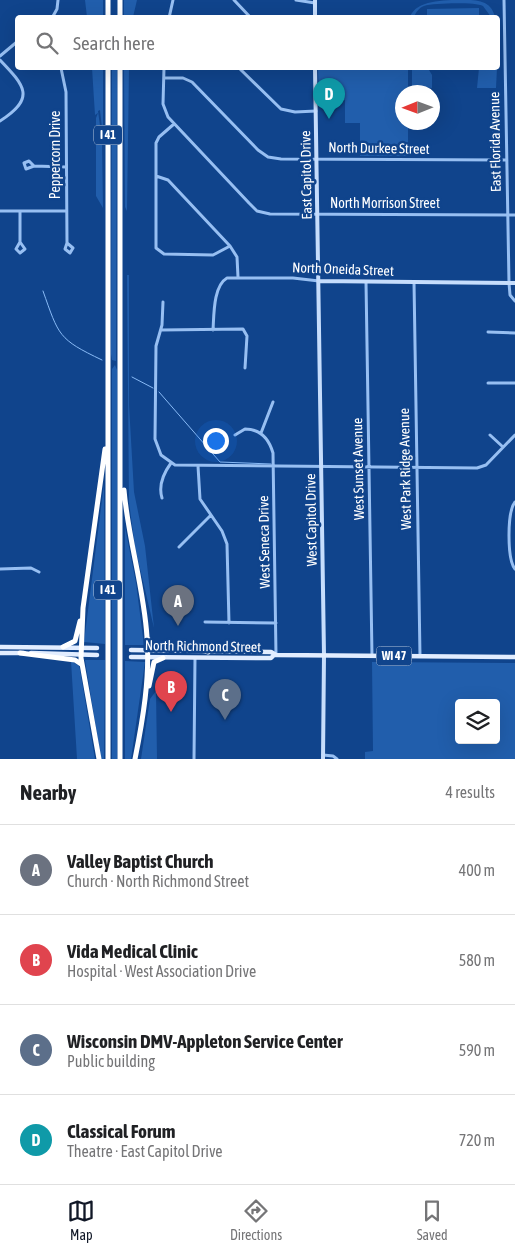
<!DOCTYPE html>
<html lang="en">
<head>
<meta charset="utf-8">
<style>
	body { margin:0; font-family:"Asap Condensed",sans-serif; background:#f6f6f6; color:#202124 }
	.controls { position:absolute; right:15px; bottom:15px; display:grid; overflow:hidden; border-radius:5px; box-shadow:0 5px 20px #0002 }
	.controls button { width:45px; height:45px; display:grid; place-items:center; padding:0; border:0; border-bottom:1px solid #e0e0e0; background:#fff; color:#202124; font:25px sans-serif }
	.compass { position:absolute; left:395px; top:85px; width:45px; height:45px; border-radius:50%; background:#fff; box-shadow:0 5px 20px #0002; rotate:269deg }
	.you { position:absolute; left:215px; top:440px; width:18px; height:18px; margin:-12px; border:4px solid #fff; border-radius:50%; background:#1a73e8; box-shadow:0 0 0 8px #1a73e833 }
	.badge { display:grid; place-items:center; width:32px; height:32px; border-radius:50%; background:#111827; color:#fff; font-size:16px; font-weight:700 }
	.pin { position:absolute; translate:-50% -41px; filter:drop-shadow(0 1px 2px #0008) }
	.pin::after { content:''; position:absolute; top:26px; width:18px; height:15px; background:inherit; clip-path:polygon(0 0,100% 0,50% 100%) }
	.list { margin:0; padding:0; list-style:none }
	h2 { display:flex; justify-content:space-between; align-items:center; height:65px; margin:0; padding:0 20px; font-size:21px }
	h2 small { font-size:16px; font-weight:400; color:#757577 }
	.list li { display:grid; grid-template-columns:32px 1fr auto; gap:15px; align-items:center; box-sizing:border-box; height:90px; padding:0 20px; border-top:1px solid #e0e0e0 }
	.list b { display:block; font-size:19px; white-space:nowrap }
	.list p { margin:0; font-size:16px; white-space:nowrap; color:#757577 }
	.list em { font-size:16px; font-style:normal; color:#757577 }
	.icon { flex:none; width:28px; height:28px; fill:none; stroke:currentColor; stroke-width:2; stroke-linecap:round; stroke-linejoin:round }
	.map { position:relative; flex:none; width:515px; height:759px; overflow:hidden }
	.search { position:absolute; background:#fff; box-shadow:0 5px 20px #0002; left:15px; right:15px; top:15px; height:55px; display:flex; align-items:center; gap:12px; box-sizing:border-box; padding:0 18px; border-radius:5px; color:#757577; font-size:19px }
	.sheet { height:425px; background:#fff }
	nav { display:flex; justify-content:space-around; align-items:center; box-sizing:border-box; height:70px; border-top:1px solid #e0e0e0; background:#fff; font-size:14px; color:#757577 }
	nav a { display:grid; justify-items:center; gap:2px }
	nav .on { color:#111827 }
	.map>svg:first-child { display:block }
</style>
</head>
<body>
<div class="map">
<svg width="515" height="759" viewBox="0 0 515 759">
	<rect width="100%" height="100%" fill="#10448c"/>
	<path fill="#215eac" fill-rule="evenodd" d="M85,0H103V17H87Z
		M124,0H137L133,17H124Z
		M463,0C477,0 491,0 495,17H491L483,6C475,2 434,3 424,6C419,8 416,12 414,17H410C416,0 444,0 463,0Z
		M479,8V17H427V9Z
		M92,68H103V138L100,110L98,111L102,140L103,208L96,196V118L98,113L95,115Z
		M112,68H117L116,361L112,360L111,354Z
		M124,68H129L127,211L125,207Z
		M318,68H408V92H402V122L408,123V156H360V123H345V100H319Z
		M412,68L429,70L432,75V88L412,87Z
		M479,68H497L496,88H477Z
		M492,127H499L500,152H492Z
		M127,275H129V405L134,492L145,546L154,628L135,547L129,502Z
		M115,365L117,370V759H112V369Z
		M104,484L105,644L84,642Z
		M125,527L136,583L144,645H125Z
		M85,660H105L104,759H101Z
		M71,661L79,666L80,670L95,759H77Z
		M125,661L145,662L131,759H125Z
		M372,662L515,663V759H365V752L373,751ZM459,703H496V740H459Z
		M156,691L157,759H141L150,699Z"/>
	<g fill="none" stroke-linecap="round" stroke-linejoin="round">
		<path stroke="#88baf6" stroke-width="1" d="M43,291C59,336 58,339 102,360
			M132,377L153,388
			M159,392L220,462L271,464"/>
		<path stroke="#97bff2" stroke-width="3" d="M234,0L251,18
			M296,0L315,3
			M504,0L509,283L510,295L515,301
			M52,18L57,9L58,0
			M169,18L173,0
			M0,56L18,41
			M0,60C25,86 36,98 0,121
			M61,68L66,92L67,243L65,249L70,253L73,248L67,243
			M164,68L163,104L168,117L249,203L257,211L270,214L515,215
			M239,68L281,109L295,112L316,111
			M164,78H183L192,82L258,150L268,157L281,159L507,160
			M174,124L159,137L156,143V248L164,254L213,255L230,246
			M34,166L26,169L24,163L29,161L34,166L66,167
			M156,176L168,180L230,246L237,257L238,277
			M0,211H66
			M20,211V242L16,249L20,253L25,249L20,242
			M366,282L372,656
			M414,282L420,656
			M163,302L162,325L156,346L155,439L161,455L175,465L477,468L486,465L515,435
			M161,330L243,329L247,336L245,368
			M213,330C214,316 213,286 227,278H293L319,281
			M488,332L515,333
			M488,383H515
			M261,433L273,402
			M235,435L245,429C260,429 269,439 273,453L276,655
			M490,435L503,447
			M198,466L200,499L222,531L227,544L229,623
			M162,498C158,485 163,474 171,463
			M515,502C507,512 507,559 515,569
			M179,547L211,515
			M0,569L31,568L39,572
			M205,622L276,623
			M323,755L333,756L337,759
			M194,759L195,658"/>
		<path stroke="#c6ddfc" stroke-width="4" d="M315,0V18
			M315,68L324,655L323,759
			M319,281L515,283"/>
		<path stroke="#e2edff" stroke-width="4.5" d="M0,647L97,648
			M131,650L271,652L276,655L515,657
			M0,653H24
			M31,653L97,655
			M131,657L271,658L274,655"/>
		<path stroke="#fff" stroke-width="5" d="M108,0V18
			M120,0V18
			M108,68V759
			M120,68V759
			M124,490C128,539 144,588 147,637C150,678 143,719 135,759
			M147,638C158,653 192,645 208,652
			M63,647L75,641L80,621
			M20,653L75,660L81,664
			M149,686L154,662L163,658
			M99,759L81,658L83,608L105,449"/>
	</g>
	<g text-anchor="middle" stroke-width="5" stroke-linejoin="round" paint-order="stroke">
		<g fill="#10448c" stroke="#b7c7dc" stroke-width="1">
			<rect x="94" y="125.5" width="28" height="19" rx="4"/>
			<rect x="94" y="580.5" width="28" height="19" rx="4"/>
			<rect x="376.5" y="646.5" width="35" height="19" rx="4"/>
		</g>
		<g font-size="12" font-weight="bold" fill="#fff">
			<text x="108" y="139">I 41</text>
			<text x="108" y="594">I 41</text>
			<text x="394" y="660">WI 47</text>
		</g>
		<g font-size="14" fill="#fff" stroke="#10448c">
			<text transform="translate(495 142) rotate(-91)" y="5">East Florida Avenue</text>
			<text transform="translate(379 148) rotate(1)" y="5">North Durkee Street</text>
			<text transform="translate(55 155) rotate(-90)" y="5">Peppercorn Drive</text>
			<text transform="translate(306 175) rotate(-91)" y="5">East Capitol Drive</text>
			<text x="385" y="208">North Morrison Street</text>
			<text transform="translate(343 269) rotate(2)" y="5">North Oneida Street</text>
			<text transform="translate(358 469) rotate(-91)" y="5">West Sunset Avenue</text>
			<text transform="translate(405 469) rotate(-91)" y="5">West Park Ridge Avenue</text>
			<text transform="translate(311 520) rotate(-91)" y="5">West Capitol Drive</text>
			<text transform="translate(264 542) rotate(-91)" y="5">West Seneca Drive</text>
			<text transform="translate(203 646) rotate(1)" y="5">North Richmond Street</text>
		</g>
	</g>
</svg>
<div class="controls">
<button><svg class="icon" aria-label="layers" viewBox="0 0 24 24"><path d="M12 4l9 5-9 5-9-5zM3 14l9 5 9-5"/></svg></button>
</div>
<svg class="compass" viewBox="-18 -18 36 36"><path d="M0-13l5 13h-10z" fill="#e53935"/><path d="M0 13l5-13h-10z" fill="#757577"/></svg>
<div class="you"></div>
<div class="pin badge" style="left:178px;top:626px;background:#6b7280">A</div>
<div class="pin badge" style="left:171px;top:712px;background:#e0444e">B</div>
<div class="pin badge" style="left:225px;top:720px;background:#5c6f8a">C</div>
<div class="pin badge" style="left:329px;top:119px;background:#0f9aa8">D</div>
<div class="search"><svg class="icon" aria-label="search" viewBox="0 0 24 24"><circle cx="10" cy="10" r="6"/><path d="M15 15l6 6"/></svg>Search here</div>
</div>
<section class="sheet">
<h2>Nearby<small>4 results</small></h2>
<ul class="list">
<li><span class="badge" style="background:#6b7280">A</span><div><b>Valley Baptist Church</b><p>Church · North Richmond Street</p></div><em>400 m</em></li>
<li><span class="badge" style="background:#e0444e">B</span><div><b>Vida Medical Clinic</b><p>Hospital · West Association Drive</p></div><em>580 m</em></li>
<li><span class="badge" style="background:#5c6f8a">C</span><div><b>Wisconsin DMV-Appleton Service Center</b><p>Public building</p></div><em>590 m</em></li>
<li><span class="badge" style="background:#0f9aa8">D</span><div><b>Classical Forum</b><p>Theatre · East Capitol Drive</p></div><em>720 m</em></li>
</ul>
</section>
<nav>
<a class="on"><svg class="icon" aria-label="map" viewBox="0 0 24 24"><path d="M3 6l6-2 6 2 6-2v14l-6 2-6-2-6 2zM9 4v14M15 6v14"/></svg>Map</a>
<a><svg class="icon" aria-label="directions" viewBox="0 0 24 24"><path d="M12 3l9 9-9 9-9-9zM9 14v-3h6M13 9l2 2-2 2"/></svg>Directions</a>
<a><svg class="icon" aria-label="saved" viewBox="0 0 24 24"><path d="M7 4h10v16l-5-4-5 4z"/></svg>Saved</a>
</nav>
</body>
</html>
